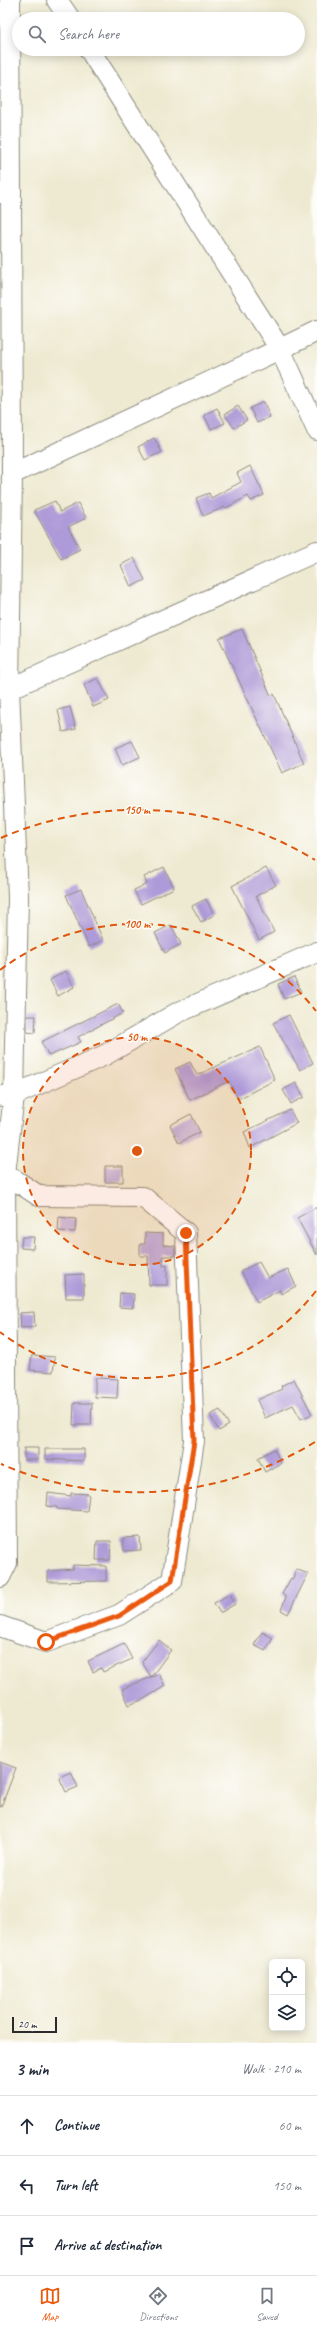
<!DOCTYPE html>
<html lang="en">
<head>
<meta charset="utf-8">
<style>
	body { margin:0; font-family:Caveat,sans-serif; background:#f6f6f7; color:#1f2937 }
	.controls { position:absolute; right:12px; bottom:12px; display:grid; overflow:hidden; border-radius:6px; box-shadow:0 2px 10px #0003 }
	.controls button { width:36px; height:36px; display:grid; place-items:center; padding:0; border:0; border-bottom:1px solid #e0e1e3; background:#fff; color:#1f2937; font:20px sans-serif }
	.scale { position:absolute; left:12px; bottom:10px; width:45px; box-sizing:border-box; padding-left:4px; border:2px solid #2b2b2b; border-top:0; font-size:11px; line-height:14px; white-space:nowrap; color:#2b2b2b; -webkit-text-stroke:3px #fdfcf7; paint-order:stroke }
	.stop { position:absolute; width:12px; height:12px; margin:-9px; border:3px solid #ea580c; border-radius:50%; background:#fff }
	.stop.end { background:#ea580c; border-color:#fff; box-shadow:0 1px 4px #0008 }
	.list { margin:0; padding:0; list-style:none }
	h2 { display:flex; justify-content:space-between; align-items:center; height:52px; margin:0; padding:0 16px; font-size:17px }
	h2 small { font-size:13px; font-weight:400; color:#747a83 }
	.list li { display:grid; grid-template-columns:26px 1fr auto; gap:12px; align-items:center; box-sizing:border-box; height:60px; padding:0 16px; border-top:1px solid #e0e1e3 }
	.list b { display:block; font-size:15px; white-space:nowrap }
	.list em { font-size:13px; font-style:normal; color:#747a83 }
	.icon { flex:none; width:22px; height:22px; fill:none; stroke:currentColor; stroke-width:2; stroke-linecap:round; stroke-linejoin:round }
	.map { position:relative; flex:none; width:317px; height:2043px; overflow:hidden }
	.search { position:absolute; background:#fff; box-shadow:0 2px 10px #0003; left:12px; right:12px; top:12px; height:44px; display:flex; align-items:center; gap:10px; box-sizing:border-box; padding:0 14px; border-radius:22px; color:#747a83; font-size:15px }
	.sheet { height:232px; background:#fff }
	nav { display:flex; justify-content:space-around; align-items:center; box-sizing:border-box; height:56px; border-top:1px solid #e0e1e3; background:#fff; font-size:11px; color:#747a83 }
	nav a { display:grid; justify-items:center; gap:2px }
	nav .on { color:#ea580c }
	.map>svg:first-child { display:block }
</style>
</head>
<body>
<div class="map">
<svg width="317" height="2043" viewBox="0 0 317 2043">
	<rect width="100%" height="100%" fill="#fdfcf7"/>
	<filter id="ink" filterUnits="userSpaceOnUse"><feTurbulence type="fractalNoise" baseFrequency=".025" numOctaves="2"/><feDisplacementMap in="SourceGraphic" scale="8" xChannelSelector="R" yChannelSelector="G"/><feConvolveMatrix kernelMatrix="1 2 1 2 8 2 1 2 1" color-interpolation-filters="sRGB"/></filter>
	<filter id="wash" filterUnits="userSpaceOnUse"><feTurbulence type="fractalNoise" baseFrequency=".012" numOctaves="4" result="noise"/><feDisplacementMap in="SourceGraphic" scale="16" xChannelSelector="R" yChannelSelector="G"/><feGaussianBlur stdDeviation="0.9" result="paint"/><feColorMatrix in="noise" values="0 0 0 0 0 0 0 0 0 0 0 0 0 0 0 0 0 1.4 0 .05"/><feComposite in="paint" operator="in"/></filter>
	<g filter="url(#wash)">
		<rect width="100%" height="100%" fill="#eeead2"/>
		<g id="blocks">
			<path fill="#ae9ad8" d="M264,402L270,417L257,423L250,408Z
				M238,406L247,420L234,428L225,414Z
				M217,408L225,423L211,429L204,415Z
				M154,438L162,452L145,460L138,447Z
				M250,466L264,495L251,501L248,496L226,508L225,507L203,516L196,498L209,493L211,498L241,482L237,473Z
				M55,501L60,512L78,503L86,518L68,527L80,549L61,559L34,510Z
				M134,558L145,580L131,587L121,565Z
				M242,629L271,696L274,694L304,763L282,773L219,638Z
				M98,678L109,700L93,707L84,685Z
				M70,707L76,729L63,732L58,710Z
				M132,741L140,757L122,765L115,748Z
				M164,867L174,888L141,904L134,890L147,884L144,877Z
				M266,868L276,885L256,896L274,932L259,940L232,886Z
				M81,889L103,940L89,947L66,895Z
				M206,899L214,915L201,922L192,906Z
				M171,925L181,944L165,953L155,933Z
				M66,971L74,987L58,996L50,980Z
				M294,977L301,992L284,999L278,984Z
				M118,1004L123,1013L78,1037L81,1042L49,1056L41,1042Z
				M289,1015L313,1063L300,1070L273,1023Z
				M27,1016H36L35,1033L27,1032Z
				M260,1047L275,1080L238,1099L229,1081L190,1100L175,1069L190,1062L197,1075Z
				M296,1083L304,1097L291,1104L283,1090Z
				M290,1110L297,1123L250,1148L244,1132Z
				M191,1114L200,1132L179,1143L170,1125Z
				M105,1166H123V1182H105Z
				M317,1207V1255L297,1218Z
				M59,1217L76,1219L75,1232L58,1231Z
				M145,1233L163,1234V1245L175,1246V1256H163V1266L167,1265V1285H149L148,1256H140V1244H145Z
				M22,1237H34L33,1249L21,1248Z
				M259,1262L268,1278L288,1269L296,1286L281,1294L280,1290L257,1302L241,1271Z
				M84,1274V1298H66L65,1275Z
				M120,1293L134,1294L133,1308L119,1307Z
				M34,1312L35,1327L21,1328L20,1313Z
				M32,1355L55,1357L53,1372L30,1370Z
				M95,1378L118,1379L117,1398L95,1397Z
				M294,1379L312,1414L301,1419L293,1405L265,1418L257,1400L282,1389L281,1386Z
				M74,1403H92L91,1425H73Z
				M220,1410L229,1425L219,1431L210,1415Z
				M24,1448H38V1460H24Z
				M45,1449H84V1461L45,1459Z
				M274,1449L281,1463L265,1472L258,1458Z
				M48,1493L71,1496V1493L89,1494L87,1511L57,1509V1507L47,1506Z
				M140,1537L141,1550L124,1551L123,1538Z
				M97,1541H111L110,1560H96Z
				M73,1565L106,1566V1581L48,1582V1571L73,1569Z
				M296,1569L308,1574L288,1614L281,1610L286,1597L282,1594L291,1578L293,1579Z
				M230,1594L235,1604L220,1613L214,1603Z
				M262,1632L273,1638L265,1651L254,1645Z
				M159,1640L171,1650L151,1677L142,1662Z
				M124,1644L132,1659L103,1672L101,1668L93,1672L88,1661Z
				M159,1674L165,1686L144,1699L129,1705L122,1689Z
				M0,1762L16,1768L1,1807H0Z
				M71,1772L78,1787L66,1792L59,1777Z"/>
		</g>
	</g>
	<g filter="url(#ink)">
		<use href="#blocks" fill-opacity="0" stroke="#8c8a7e" stroke-width="1"/>
		<g fill="none" stroke-linecap="round" stroke-linejoin="round">
			<g stroke="#8c8a7e" stroke-width="22">
				<path id="minor" d="M57,0L70,19
					M0,193H11L10,0
					M317,331L280,349L317,430
					M12,474L280,349L89,49
					M0,689H9L317,551
					M2,1096L14,1095L105,1055L177,1013L317,952
					M0,1170L39,1196L143,1197L186,1233L194,1441L172,1581L119,1615L46,1642L0,1626
					M0,1577L7,1563L5,1174L14,1095L18,897L9,689L12,474L11,193"/>
			</g>
			<use href="#minor" stroke="#fff" stroke-width="20"/>
		</g>
	</g>
	<g fill="none" stroke-linecap="round" stroke-linejoin="round" filter="url(#ink)">
		<path stroke="#ea580c" stroke-width="5" d="M46,1642L119,1616L172,1581L194,1441L186,1233"/>
	</g>
	<circle cx="137" cy="1151" r="114" fill="#df570e" fill-opacity=".12"/>
	<g fill="none" stroke="#df570e" stroke-width="2" stroke-dasharray="7 5">
		<circle cx="137" cy="1151" r="114"/>
		<path d="M316 1291A227 227 0 0 1 0 1332M0 970A227 227 0 0 1 316 1011"/>
		<path d="M315 1442A341 341 0 0 1 1 1464M1 838A341 341 0 0 1 315 860"/>
	</g>
	<circle cx="137" cy="1151" r="6" fill="#df570e" stroke="#fdfcf7" stroke-width="2"/>
	<g font-size="12" text-anchor="middle" font-weight="bold" fill="#df570e" stroke="#fdfcf7" stroke-width="3" stroke-linejoin="round" paint-order="stroke">
		<text x="137" y="814">150 m</text>
		<text x="137" y="928">100 m</text>
		<text x="137" y="1041">50 m</text>
	</g>
</svg>
<div class="controls">
<button><svg class="icon" aria-label="locate" viewBox="0 0 24 24"><circle cx="12" cy="12" r="6"/><path d="M12 2v4M12 18v4M2 12h4M18 12h4"/></svg></button>
<button><svg class="icon" aria-label="layers" viewBox="0 0 24 24"><path d="M12 4l9 5-9 5-9-5zM3 14l9 5 9-5"/></svg></button>
</div>
<div class="scale">20 m</div>
<div class="stop" style="left:46px;top:1642px"></div>
<div class="stop end" style="left:186px;top:1233px"></div>
<div class="search"><svg class="icon" aria-label="search" viewBox="0 0 24 24"><circle cx="10" cy="10" r="6"/><path d="M15 15l6 6"/></svg>Search here</div>
</div>
<section class="sheet">
<h2>3 min<small>Walk · 210 m</small></h2>
<ul class="list">
<li><svg class="icon" aria-label="ahead" viewBox="0 0 24 24"><path d="M12 20V5M6 11l6-6 6 6"/></svg><div><b>Continue</b></div><em>60 m</em></li>
<li><svg class="icon" aria-label="left" viewBox="0 0 24 24"><path d="M17 20v-9H6M10 6l-5 5 5 5"/></svg><div><b>Turn left</b></div><em>150 m</em></li>
<li><svg class="icon" aria-label="arrive" viewBox="0 0 24 24"><path d="M6 21V4h12l-3 4 3 4H6"/></svg><div><b>Arrive at destination</b></div></li>
</ul>
</section>
<nav>
<a class="on"><svg class="icon" aria-label="map" viewBox="0 0 24 24"><path d="M3 6l6-2 6 2 6-2v14l-6 2-6-2-6 2zM9 4v14M15 6v14"/></svg>Map</a>
<a><svg class="icon" aria-label="directions" viewBox="0 0 24 24"><path d="M12 3l9 9-9 9-9-9zM9 14v-3h6M13 9l2 2-2 2"/></svg>Directions</a>
<a><svg class="icon" aria-label="saved" viewBox="0 0 24 24"><path d="M7 4h10v16l-5-4-5 4z"/></svg>Saved</a>
</nav>
</body>
</html>
